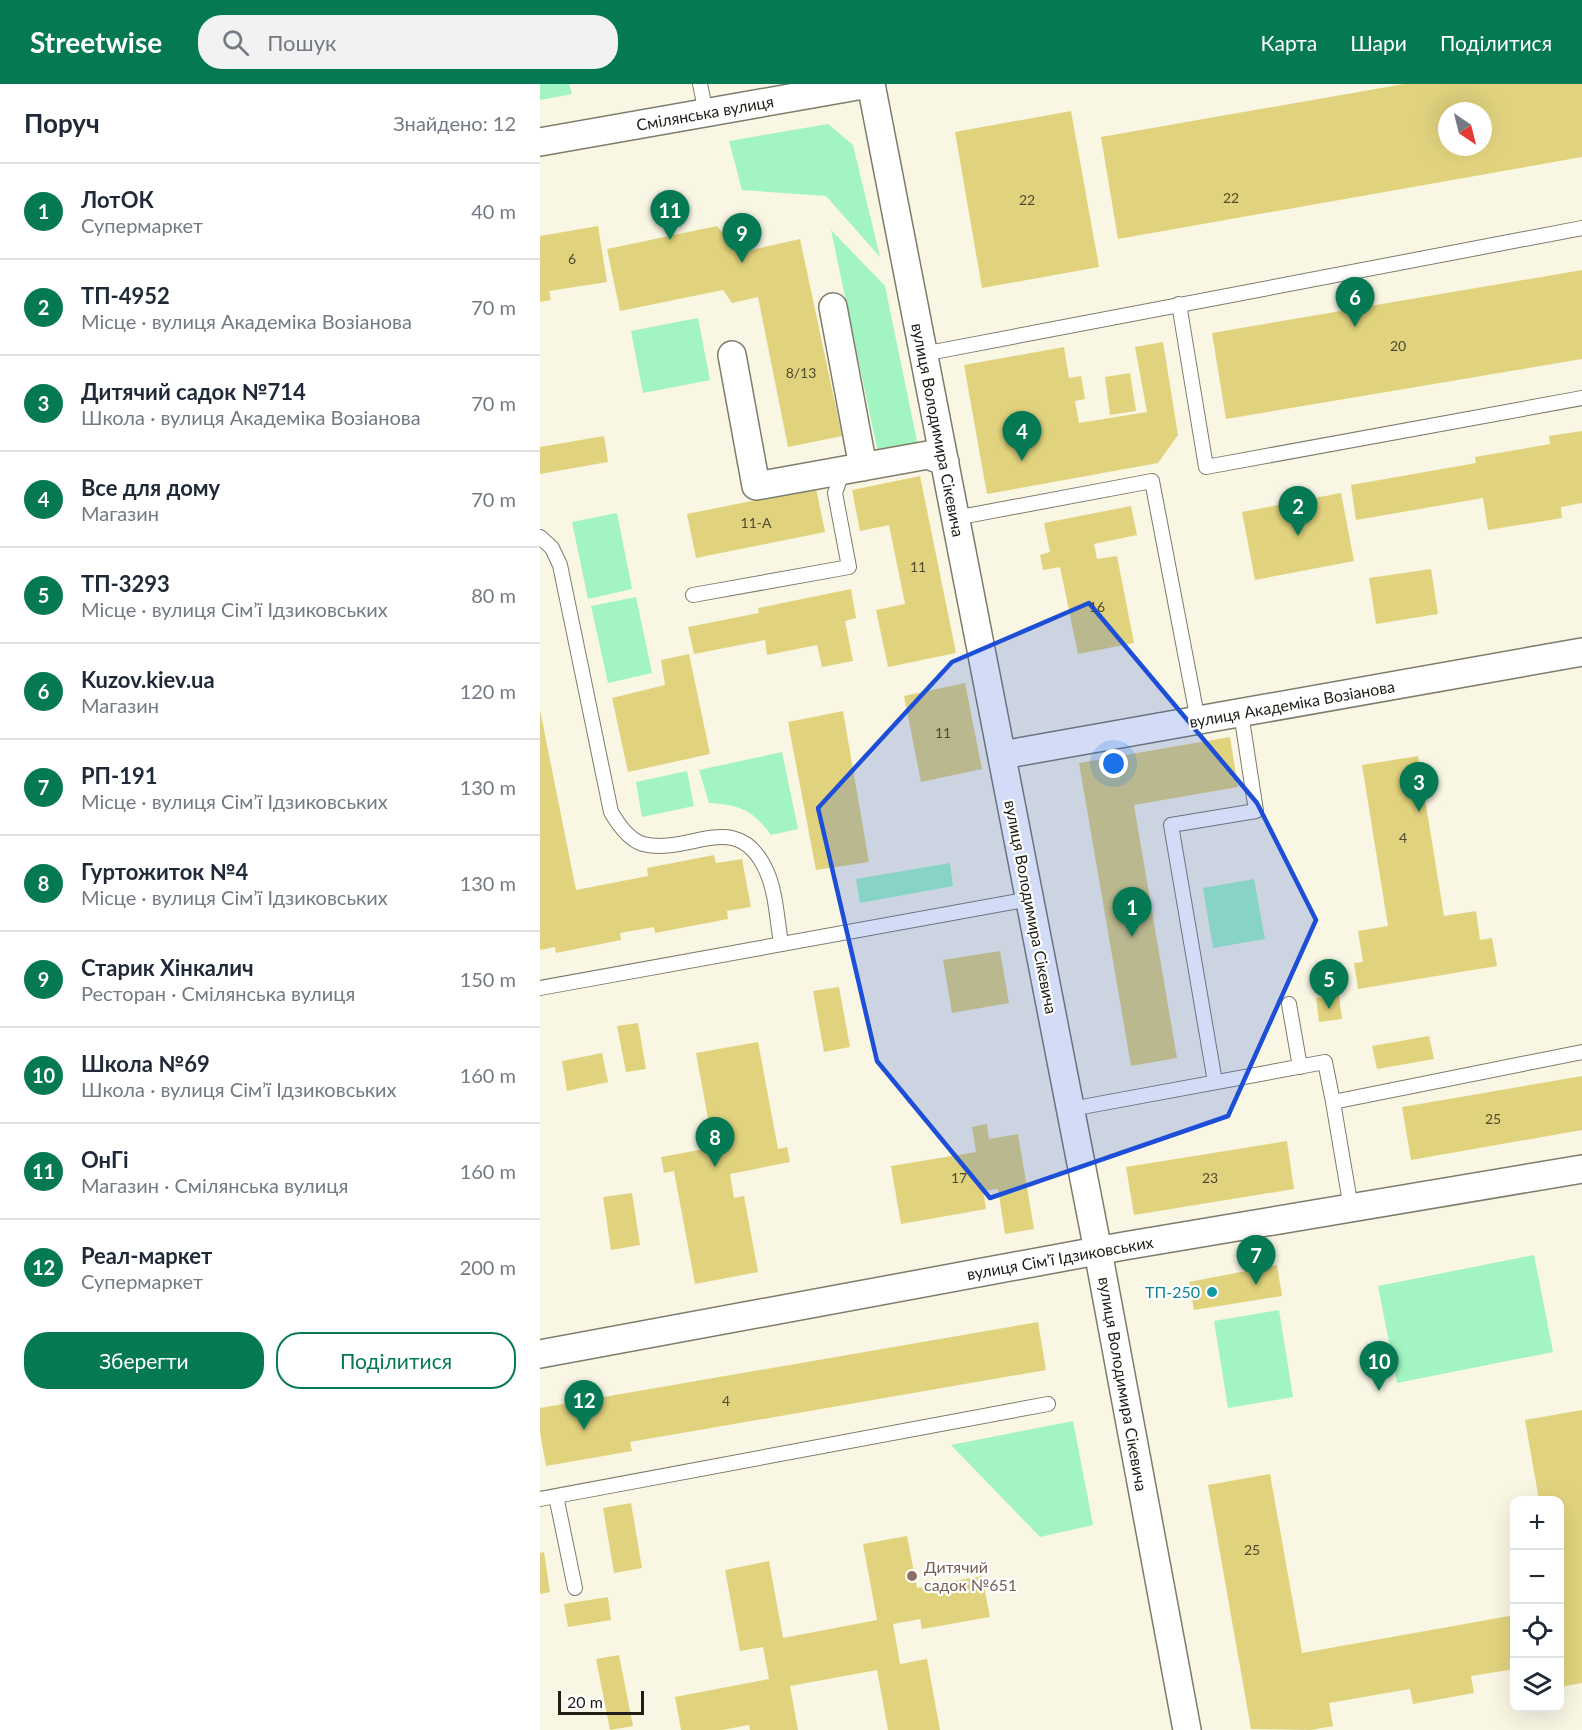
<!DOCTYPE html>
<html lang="uk">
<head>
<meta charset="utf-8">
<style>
	body { margin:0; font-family:Lato,sans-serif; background:#f2f2f3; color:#1f2937 }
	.controls { position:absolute; right:18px; bottom:18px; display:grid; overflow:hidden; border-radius:12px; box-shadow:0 6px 24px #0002 }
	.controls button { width:54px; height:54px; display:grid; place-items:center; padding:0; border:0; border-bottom:2px solid #e0e1e3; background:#fff; color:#1f2937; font:30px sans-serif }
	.compass { position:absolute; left:898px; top:18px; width:54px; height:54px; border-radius:50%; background:#fff; box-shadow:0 6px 24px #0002; rotate:145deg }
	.scale { position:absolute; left:18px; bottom:15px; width:86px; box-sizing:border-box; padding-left:6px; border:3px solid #1e1d16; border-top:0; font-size:16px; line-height:21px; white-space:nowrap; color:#1e1d16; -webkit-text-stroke:4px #fff; paint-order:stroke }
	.you { position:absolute; left:574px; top:680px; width:21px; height:21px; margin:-15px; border:4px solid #fff; border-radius:50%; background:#1a73e8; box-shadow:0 0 0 9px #1a73e833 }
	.badge { display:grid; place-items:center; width:39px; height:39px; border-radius:50%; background:#057954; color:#fff; font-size:20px; font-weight:700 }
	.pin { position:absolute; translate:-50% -50px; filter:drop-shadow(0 2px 3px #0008) }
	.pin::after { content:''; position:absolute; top:32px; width:21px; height:18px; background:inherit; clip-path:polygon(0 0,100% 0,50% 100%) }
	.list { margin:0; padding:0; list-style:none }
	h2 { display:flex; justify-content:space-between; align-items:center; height:78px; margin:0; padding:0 24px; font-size:26px }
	h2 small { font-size:20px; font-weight:400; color:#747a83 }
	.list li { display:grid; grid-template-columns:39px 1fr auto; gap:18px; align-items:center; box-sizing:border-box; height:96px; padding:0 24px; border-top:2px solid #e0e1e3 }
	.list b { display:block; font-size:22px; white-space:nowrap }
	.list p { margin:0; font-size:20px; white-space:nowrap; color:#747a83 }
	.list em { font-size:20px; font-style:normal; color:#747a83 }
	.actions { display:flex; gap:12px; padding:18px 24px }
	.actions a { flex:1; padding:14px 0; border:2px solid #057954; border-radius:24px; text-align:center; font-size:21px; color:#057954 }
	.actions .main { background:#057954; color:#fff }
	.icon { flex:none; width:33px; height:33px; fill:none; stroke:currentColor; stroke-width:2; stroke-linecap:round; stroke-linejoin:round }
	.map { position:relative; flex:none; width:1042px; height:1646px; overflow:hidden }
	header { display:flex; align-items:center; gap:36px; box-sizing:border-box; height:84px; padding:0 30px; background:#057954; color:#fff }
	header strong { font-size:28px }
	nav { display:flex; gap:33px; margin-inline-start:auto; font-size:21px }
	.search { width:420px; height:54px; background:#f2f2f3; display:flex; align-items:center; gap:15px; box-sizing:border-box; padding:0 21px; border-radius:24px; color:#747a83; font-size:22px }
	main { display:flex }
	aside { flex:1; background:#fff }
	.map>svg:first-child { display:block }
</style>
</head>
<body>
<header>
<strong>Streetwise</strong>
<div class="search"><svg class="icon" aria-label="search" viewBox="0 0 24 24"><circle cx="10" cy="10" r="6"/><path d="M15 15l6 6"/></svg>Пошук</div>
<nav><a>Карта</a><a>Шари</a><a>Поділитися</a></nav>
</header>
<main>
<aside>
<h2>Поруч<small>Знайдено: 12</small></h2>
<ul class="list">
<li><span class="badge">1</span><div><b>ЛотОК</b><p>Супермаркет</p></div><em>40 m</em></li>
<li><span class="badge">2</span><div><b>ТП-4952</b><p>Місце · вулиця Академіка Возіанова</p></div><em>70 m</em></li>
<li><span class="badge">3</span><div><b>Дитячий садок №714</b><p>Школа · вулиця Академіка Возіанова</p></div><em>70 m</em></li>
<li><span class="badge">4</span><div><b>Все для дому</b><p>Магазин</p></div><em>70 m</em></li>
<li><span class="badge">5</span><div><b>ТП-3293</b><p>Місце · вулиця Сімʼї Ідзиковських</p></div><em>80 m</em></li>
<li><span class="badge">6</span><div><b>Kuzov.kiev.ua</b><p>Магазин</p></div><em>120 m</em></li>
<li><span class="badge">7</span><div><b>РП-191</b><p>Місце · вулиця Сімʼї Ідзиковських</p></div><em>130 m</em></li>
<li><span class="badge">8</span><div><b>Гуртожиток №4</b><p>Місце · вулиця Сімʼї Ідзиковських</p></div><em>130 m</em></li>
<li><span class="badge">9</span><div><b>Старик Хінкалич</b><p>Ресторан · Смілянська вулиця</p></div><em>150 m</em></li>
<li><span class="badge">10</span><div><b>Школа №69</b><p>Школа · вулиця Сімʼї Ідзиковських</p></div><em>160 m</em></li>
<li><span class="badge">11</span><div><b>ОнГі</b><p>Магазин · Смілянська вулиця</p></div><em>160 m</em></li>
<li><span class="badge">12</span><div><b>Реал-маркет</b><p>Супермаркет</p></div><em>200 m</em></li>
</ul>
<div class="actions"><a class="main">Зберегти</a><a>Поділитися</a></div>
</aside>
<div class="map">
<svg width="1042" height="1646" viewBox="0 0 1042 1646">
	<rect width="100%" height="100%" fill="#f9f6e4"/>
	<path fill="#a2f4c2" d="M0,0H29L32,10L0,16Z
		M288,40L313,61L340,173L286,112L202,106L189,57Z
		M291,146L345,202L378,362L338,369Z
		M158,234L170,296L103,309L91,247Z
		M77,429L92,505L48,515L32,438Z
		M96,513L112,589L68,599L51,522Z
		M242,668L258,745L231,751C213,726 200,721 169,719L159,686Z
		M147,687L154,722L102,733L96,698Z
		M410,779L413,802L320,819L316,795Z
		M714,795L725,855L673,864L663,804Z
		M994,1171L1013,1268L857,1299L838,1202Z
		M739,1226L753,1313L688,1324L674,1237Z
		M533,1337L553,1441L500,1453L411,1361Z"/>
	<path fill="#e1d37e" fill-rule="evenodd" d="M864,0H1042V73L578,155L561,53ZM907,27H943V63H907Z
		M531,27L559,183L442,204L415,48Z
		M58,142L67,198L9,207L11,216L0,218V152Z
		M177,142L193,161L207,167L260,155L302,352L248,363L218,213L192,219L183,206L80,227L67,165Z
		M1042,186V275L686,335L672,249Z
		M623,258L638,351L618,379L447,410L424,281L524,263L529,294L541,292L545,315L535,317L539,339L607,328L595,263Z
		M590,289L596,327L570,331L565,293Z
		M1042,347V419L1021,423L1022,434L948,446L943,414L816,436L811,401L936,379L935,373L1010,360L1009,352Z
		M64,352L68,378L0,390V363Z
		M380,392L416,569L348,583L336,526L365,520L349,441L320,447L312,406Z
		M276,404L285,448L156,474L147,430Z
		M801,409L814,477L715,496L702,428Z
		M591,422L597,451L554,460L557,475L577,472L594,559L538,570L520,483L503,486L500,471L510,468L504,439Z
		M891,485L898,530L836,540L829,494Z
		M311,505L316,534L305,537L313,577L282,583L277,561L227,571L225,556L154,570L148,543L219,529L218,524Z
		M149,570L170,670L88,688L72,614L125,601L121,576Z
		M425,599L442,685L381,698L364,612Z
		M0,626L36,806L108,792L107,784L174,771L176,779L202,775L211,823L187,827L188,835L115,849L114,843L80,849L81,856L16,869L15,863L0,866Z
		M303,627L329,778L276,786L248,638Z
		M690,653L698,703L594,721L637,974L591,982L539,679Z
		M878,672L904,832L936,827L940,856L952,854L957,882L818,905L814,879L823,878L818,847L848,842L822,681Z
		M460,867L469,919L412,929L403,876Z
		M299,903L310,963L284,968L273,907Z
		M799,911L802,935L779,938L776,914Z
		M98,939L106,985L86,988L77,942Z
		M889,952L894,975L837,985L832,962Z
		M218,958L238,1065L247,1063L250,1078L190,1090L194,1114L204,1112L218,1188L155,1200L134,1087L124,1089L121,1073L181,1062L177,1038L169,1040L156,969Z
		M62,969L68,998L27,1007L22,977Z
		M1042,992V1046L871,1076L862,1023Z
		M447,1040L449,1055L478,1050L494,1145L465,1150L458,1105L443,1107L446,1125L361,1140L351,1082L436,1068L432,1043Z
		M747,1057L754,1105L594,1131L586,1083Z
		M92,1109L100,1161L71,1166L63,1113Z
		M737,1181L742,1212L654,1226L649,1198Z
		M498,1238L506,1286L90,1358L92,1367L6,1382L0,1348V1324Z
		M1042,1326V1599L1020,1603V1416H999L985,1336Z
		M730,1390L762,1569L975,1531V1585L931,1592L934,1609L873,1620L870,1605L789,1619L793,1642L771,1646L711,1645L668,1401Z
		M91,1419L102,1484L74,1489L63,1424Z
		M367,1452L377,1504L442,1492L450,1533L382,1545L380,1535L353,1540L360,1580L387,1575L400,1646H348L337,1586L250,1602L258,1646H210L209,1641L182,1646H141L135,1613L229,1595L223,1563L200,1567L185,1486L229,1477L243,1554L337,1536L323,1460Z
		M4,1468L10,1508L0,1510V1469Z
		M68,1513L71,1536L28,1543L24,1520Z
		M79,1571L93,1642L70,1646L56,1575Z"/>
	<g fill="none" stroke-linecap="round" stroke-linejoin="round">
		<g stroke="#7d7b6a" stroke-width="16">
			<path id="service" d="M160,0L166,29
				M639,220L666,383L1042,314
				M383,270L1042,144
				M415,434L612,397L658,637
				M0,453L12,464L20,481L71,728C78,740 89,756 103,760C149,772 197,723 226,786C236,807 237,836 241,859
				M153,511L309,483L295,409L303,386
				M0,904L490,815
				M749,920L760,983
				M675,998L631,741L716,727L701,629
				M531,1025L785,978L793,1018
				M811,1124L793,1018L1042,968
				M16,1412L35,1504
				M0,1415L508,1320"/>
		</g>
		<g stroke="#7d7b6a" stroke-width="30">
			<path id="minor" d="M331,0L558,1167L647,1646
				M0,58L329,0
				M293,223L323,383
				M192,271L216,402L388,371L405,378
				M462,671L1042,568
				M0,1270L584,1162L1042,1085"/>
		</g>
		<use href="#service" stroke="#fff" stroke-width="14"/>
		<use href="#minor" stroke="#fff" stroke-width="27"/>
	</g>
	<path fill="#1d4ed8" fill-opacity="0.2" stroke="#1d4ed8" stroke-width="4.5" stroke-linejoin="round" d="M549,519L717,719L776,836L688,1032L450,1114L337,977L278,724L412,578Z"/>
	<circle fill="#0f9aa8" stroke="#fff" stroke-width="2" cx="672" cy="1208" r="6"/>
	<circle fill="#8d6e63" stroke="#fff" stroke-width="2" cx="372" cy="1492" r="6"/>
	<g text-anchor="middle" stroke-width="4.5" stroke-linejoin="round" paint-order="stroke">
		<g font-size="14" fill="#4f4a30">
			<text x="691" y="119">22</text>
			<text x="487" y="121">22</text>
			<text x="32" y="180">6</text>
			<text x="858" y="267">20</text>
			<text x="261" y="294">8/13</text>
			<text x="216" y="444">11-А</text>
			<text x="378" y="488">11</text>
			<text x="557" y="528">16</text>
			<text x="403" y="654">11</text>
			<text x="863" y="759">4</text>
			<text x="953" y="1040">25</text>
			<text x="419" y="1099">17</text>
			<text x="670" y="1099">23</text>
			<text x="186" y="1322">4</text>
			<text x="712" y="1471">25</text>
		</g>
		<g font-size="16" fill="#1e1d16" stroke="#fff">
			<text transform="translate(165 29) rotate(-10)" y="6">Смілянська вулиця</text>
			<text transform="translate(398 346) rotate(79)" y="6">вулиця Володимира Сікевича</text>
			<text transform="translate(752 620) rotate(-10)" y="6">вулиця Академіка Возіанова</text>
			<text transform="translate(491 823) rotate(79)" y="6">вулиця Володимира Сікевича</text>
			<text transform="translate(520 1174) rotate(-10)" y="6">вулиця Сімʼї Ідзиковських</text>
			<text transform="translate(583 1300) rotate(80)" y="6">вулиця Володимира Сікевича</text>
		</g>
		<g font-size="16" fill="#0d838f" stroke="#fff" text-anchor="end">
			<text x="660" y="1214">ТП-250</text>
		</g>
		<g font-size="16" fill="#785e54" stroke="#fff" text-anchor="start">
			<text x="384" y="1489">Дитячий<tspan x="384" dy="18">садок №651</tspan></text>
		</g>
	</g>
</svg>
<div class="controls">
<button>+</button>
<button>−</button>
<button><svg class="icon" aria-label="locate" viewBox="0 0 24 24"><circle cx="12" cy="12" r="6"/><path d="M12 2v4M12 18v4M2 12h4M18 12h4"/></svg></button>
<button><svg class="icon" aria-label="layers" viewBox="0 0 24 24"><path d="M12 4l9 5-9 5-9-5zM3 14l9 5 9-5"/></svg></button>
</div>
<svg class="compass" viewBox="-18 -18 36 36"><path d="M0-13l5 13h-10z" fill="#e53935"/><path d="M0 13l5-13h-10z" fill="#747a83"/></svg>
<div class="scale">20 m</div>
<div class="you"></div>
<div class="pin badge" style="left:592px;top:853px">1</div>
<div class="pin badge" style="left:758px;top:452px">2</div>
<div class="pin badge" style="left:879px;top:728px">3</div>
<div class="pin badge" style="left:482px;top:377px">4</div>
<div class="pin badge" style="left:789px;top:925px">5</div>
<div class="pin badge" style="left:815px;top:243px">6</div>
<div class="pin badge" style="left:716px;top:1201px">7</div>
<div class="pin badge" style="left:175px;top:1083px">8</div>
<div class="pin badge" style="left:202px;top:179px">9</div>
<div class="pin badge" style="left:839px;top:1307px">10</div>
<div class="pin badge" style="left:130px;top:156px">11</div>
<div class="pin badge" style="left:44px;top:1346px">12</div>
</div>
</main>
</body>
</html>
